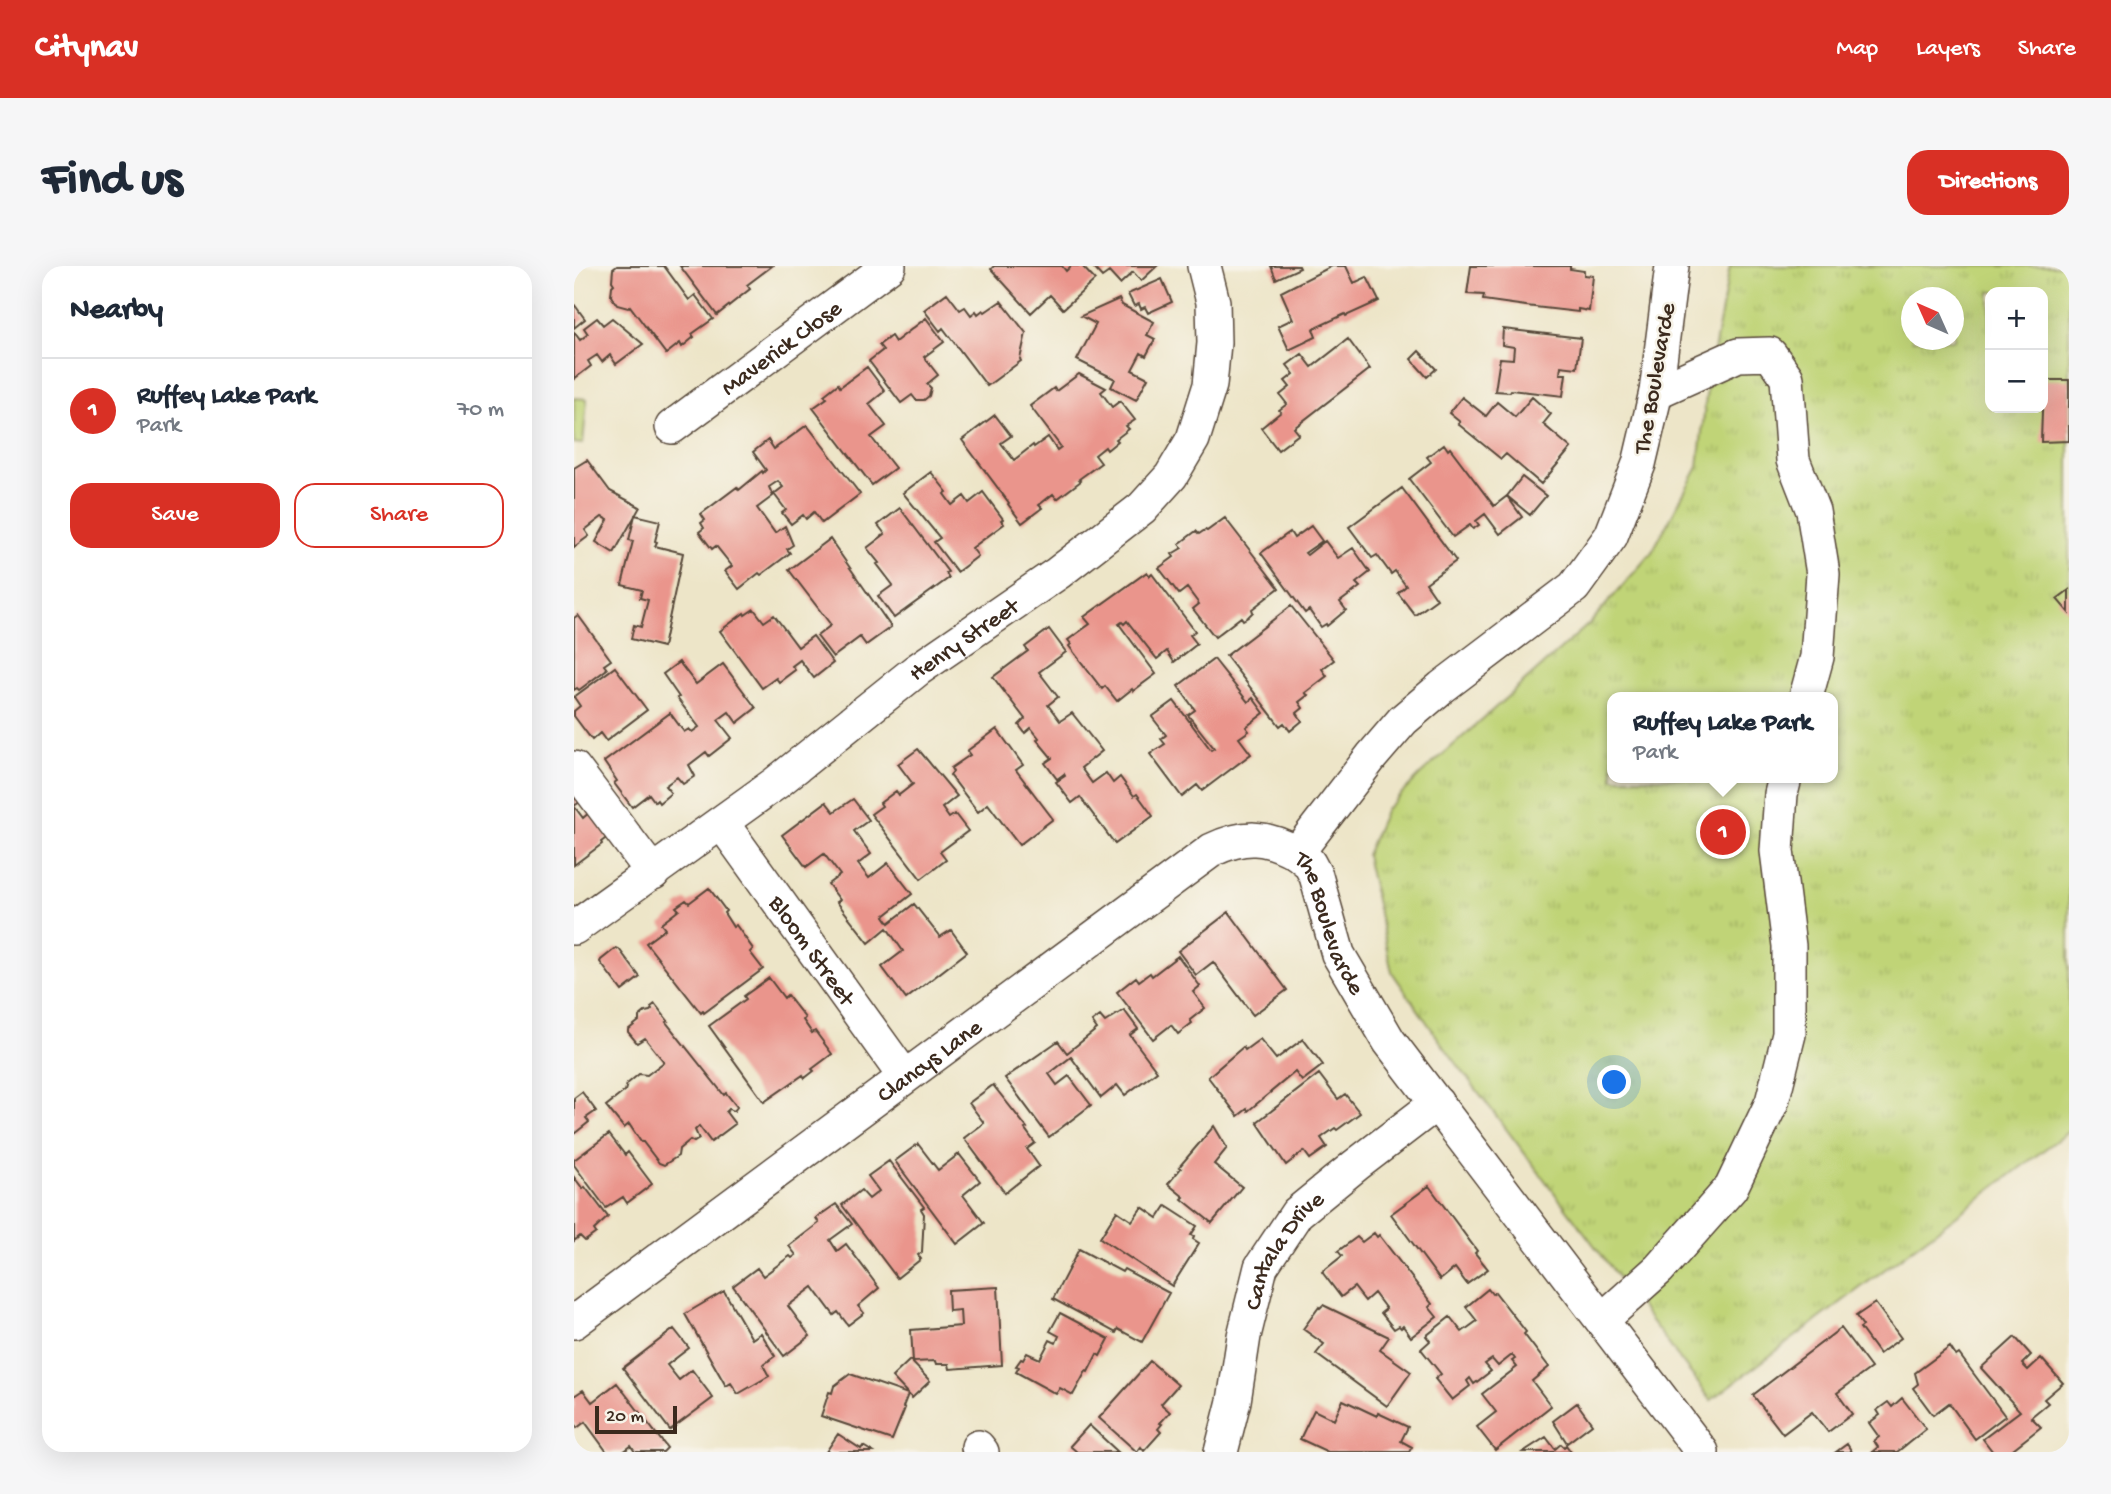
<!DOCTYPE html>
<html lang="en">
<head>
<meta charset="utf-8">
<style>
	body { margin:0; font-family:"Gochi Hand",sans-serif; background:#f6f6f7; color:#1f2937 }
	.controls { position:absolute; right:21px; top:21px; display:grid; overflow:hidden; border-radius:14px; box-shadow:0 7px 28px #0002 }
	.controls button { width:63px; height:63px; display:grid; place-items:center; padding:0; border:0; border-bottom:2px solid #e0e1e3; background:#fff; color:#1f2937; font:35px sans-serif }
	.compass { position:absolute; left:1327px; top:21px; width:63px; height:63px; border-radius:50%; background:#fff; box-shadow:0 7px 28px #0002; rotate:315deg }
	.scale { position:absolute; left:21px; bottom:18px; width:82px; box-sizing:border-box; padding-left:7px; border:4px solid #3b2a1e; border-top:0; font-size:19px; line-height:24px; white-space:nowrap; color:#3b2a1e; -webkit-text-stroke:5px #f7f3e8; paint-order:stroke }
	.you { position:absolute; left:1041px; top:817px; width:24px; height:24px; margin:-18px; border:5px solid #fff; border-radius:50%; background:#1a73e8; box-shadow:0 0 0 10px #1a73e833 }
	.badge { display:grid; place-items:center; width:46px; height:46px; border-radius:50%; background:#d93025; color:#fff; font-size:23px; font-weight:700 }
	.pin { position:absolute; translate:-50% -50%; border:4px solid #fff; box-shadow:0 2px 7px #0006 }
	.popup { position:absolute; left:1033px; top:426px; width:231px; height:91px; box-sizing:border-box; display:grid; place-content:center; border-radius:14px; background:#fff; filter:drop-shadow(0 2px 5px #0005); font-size:23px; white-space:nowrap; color:#747a83 }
	.popup b { font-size:26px; color:#1f2937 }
	.popup::after { content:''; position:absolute; left:50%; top:100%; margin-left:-14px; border:14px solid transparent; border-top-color:#fff }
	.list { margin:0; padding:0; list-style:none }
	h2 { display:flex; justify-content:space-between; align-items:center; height:91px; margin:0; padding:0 28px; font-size:30px }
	h2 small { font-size:23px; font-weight:400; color:#747a83 }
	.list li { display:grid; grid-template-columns:46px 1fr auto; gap:21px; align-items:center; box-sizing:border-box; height:105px; padding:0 28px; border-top:2px solid #e0e1e3 }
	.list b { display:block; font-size:26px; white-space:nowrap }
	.list p { margin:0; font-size:23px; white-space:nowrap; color:#747a83 }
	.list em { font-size:23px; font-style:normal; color:#747a83 }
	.actions { display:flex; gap:14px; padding:21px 28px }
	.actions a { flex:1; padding:16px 0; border:2px solid #d93025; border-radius:21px; text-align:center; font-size:24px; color:#d93025 }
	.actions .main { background:#d93025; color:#fff }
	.map { position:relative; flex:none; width:1495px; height:1186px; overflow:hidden; border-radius:21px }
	header { display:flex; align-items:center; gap:42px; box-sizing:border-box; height:98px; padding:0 35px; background:#d93025; color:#fff }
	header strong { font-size:33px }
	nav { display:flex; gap:38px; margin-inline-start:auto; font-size:24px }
	.intro { display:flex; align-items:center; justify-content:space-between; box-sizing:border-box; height:168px; padding:0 42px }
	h1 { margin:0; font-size:49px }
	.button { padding:18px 32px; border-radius:21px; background:#d93025; color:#fff; font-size:24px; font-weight:700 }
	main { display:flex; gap:42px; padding:0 42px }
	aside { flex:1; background:#fff; border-radius:21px; box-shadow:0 7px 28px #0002 }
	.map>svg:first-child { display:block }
</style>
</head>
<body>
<header>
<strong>Citynav</strong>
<nav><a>Map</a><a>Layers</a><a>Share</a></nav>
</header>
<div class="intro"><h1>Find us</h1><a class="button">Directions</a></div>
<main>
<aside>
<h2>Nearby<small></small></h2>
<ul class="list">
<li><span class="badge">1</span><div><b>Ruffey Lake Park</b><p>Park</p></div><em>70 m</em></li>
</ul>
<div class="actions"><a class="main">Save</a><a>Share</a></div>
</aside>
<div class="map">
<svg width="1495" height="1186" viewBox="0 0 1495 1186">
	<defs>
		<pattern id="grass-tufts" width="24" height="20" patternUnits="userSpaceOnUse" patternTransform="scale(1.75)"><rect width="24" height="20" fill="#c0d477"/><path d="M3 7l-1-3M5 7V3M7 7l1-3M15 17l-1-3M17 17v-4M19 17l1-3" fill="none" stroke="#a6b666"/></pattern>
	</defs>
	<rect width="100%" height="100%" fill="#f7f3e8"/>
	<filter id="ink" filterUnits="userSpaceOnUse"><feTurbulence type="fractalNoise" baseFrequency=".0143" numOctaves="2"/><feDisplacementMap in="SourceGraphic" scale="14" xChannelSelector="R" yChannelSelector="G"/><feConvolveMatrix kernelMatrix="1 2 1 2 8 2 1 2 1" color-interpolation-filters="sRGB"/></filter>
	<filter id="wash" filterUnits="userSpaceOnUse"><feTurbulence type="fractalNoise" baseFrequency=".00686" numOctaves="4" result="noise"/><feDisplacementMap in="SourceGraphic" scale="28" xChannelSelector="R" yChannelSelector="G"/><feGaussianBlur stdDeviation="1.57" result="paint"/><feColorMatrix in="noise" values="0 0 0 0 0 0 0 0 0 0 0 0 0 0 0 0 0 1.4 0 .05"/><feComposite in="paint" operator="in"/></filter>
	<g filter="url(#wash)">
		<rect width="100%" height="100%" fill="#ede5c8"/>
		<path fill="url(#grass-tufts)" stroke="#7e7f4a" stroke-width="2" fill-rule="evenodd" d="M1156,0H1495V865L1137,1134L868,778L818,706L792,589L812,543L847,508L1017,356L1078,286L1124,201L1133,122ZM1416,26H1469V142H1416ZM1338,32H1380V74H1338ZM1039,431H1259V512H1039Z"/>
		<path fill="#c0d477" stroke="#7e7f4a" stroke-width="2" d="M0,132L13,133L9,178L0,177Z"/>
		<g id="blocks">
			<path fill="#ea958c" d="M43,0H90L115,34L121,29L139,53L118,68L120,71L108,81L106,77L92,88L56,40L54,42L43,39L37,30L38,20L40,18L38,15L39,3Z
				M106,0H198L173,19L176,23L143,49Z
				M420,0H488L492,5L497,0H508L521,14L489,43L476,29L457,47L417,3Z
				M518,0H583L567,15L559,6L546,18L535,6L528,11Z
				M697,0H725L726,2L702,13Z
				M758,0H772L780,17L793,11L805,35L772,50L771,48L739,63L742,71L715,84L704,60L719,53L707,26Z
				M897,0H996V3L1010,5V9L1019,10L1015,45L1004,43V46L952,40L909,34L910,29L893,28Z
				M588,13L598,36L574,47L571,41L567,43L565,38L560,40L554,28Z
				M373,27L386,44L391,41L397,49L402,45L404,48L409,44L411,46L427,35L452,67L446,93L447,95L413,120L369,62L366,65L350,44Z
				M545,33L548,39L580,56L573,69L581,73L572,90L567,87L558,104L574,112L562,134L537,121L541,113L503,94L522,58L507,50Z
				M0,38L11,53L0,62Z
				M23,52L29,59L38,52L69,78L42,98L36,89L28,96L23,89L14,95L17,100L0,113V66L6,74L14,68L10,62Z
				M352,52L370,76L350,91L364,109L353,118L357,122L355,130L350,134H342L338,129L327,137L295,95L309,84L305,79L317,70L321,76Z
				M929,63L1007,72L1003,102L987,100L986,108H992L989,130L937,124L936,126L921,125L926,92L939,93L940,81L928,79Z
				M774,73L796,103L720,162L725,168L704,184L687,162L707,146L705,144L713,138L706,129L716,121L711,115L720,108L713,99L728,88L738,101Z
				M845,85L862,103L853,111L837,93Z
				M293,101L311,125L295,138L312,160L297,171L321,202L298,219L239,142L253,132L250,129L264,118L266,121Z
				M505,108L532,122L527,126L538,141L546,135L561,154L552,160L555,163L542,173L544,175L533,184L531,181L521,189L527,197L505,213L507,215L483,233L479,228L465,239L468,242L448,257L434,238L435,237L388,174L421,149L437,170L427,177L440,194L459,179L460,181L474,171L483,184L487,181L456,140L480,122L482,125Z
				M1469,114H1495V175L1467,176Z
				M888,131L912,150L923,136L941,151L958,131L977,148L969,158L997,182L967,218L932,188L927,193L884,158L886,156L875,147Z
				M233,159L286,228L248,257L240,246L232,253L229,249L217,258L208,247L212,244L200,228L209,221L204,215L195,221L199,230L183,242L201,267L211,260L219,279L213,283L216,287L187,309L185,307L165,323L151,305L158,300L142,280L138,283L125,266L130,262L127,257L131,254L127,248L163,221L165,224L188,205L189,207L192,204L179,186L194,174L200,183Z
				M870,178L874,184L876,182L920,240L933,230L948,211L972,230L956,249L933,230L948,251L926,268L911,248L902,255L905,259L899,263L896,259L879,271L835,213L857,196L853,191Z
				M13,194L36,225L66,241L40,287L22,276L34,254L28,251L11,264L15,270L0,281V202Z
				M357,206L373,226L370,228L378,239L390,230L395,237L409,226L429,253L427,254L430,258L398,282L404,290L383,306L360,276L366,272L329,227Z
				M828,222L882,295L852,317L863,333L841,349L824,327L832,320L821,305L817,308L803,289L798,292L775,261Z
				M326,242L374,306L372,307L375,312L320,352L304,330L319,319L303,298L305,297L293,282L311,268L304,259Z
				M61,249L86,255L81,275L83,276L81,280L109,287L89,381L57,373L60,359L67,361L74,334L66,332L68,324L48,319L59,275L55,274Z
				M651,252L705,322L678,343L679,346L674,351L669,354L667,351L641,371L619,343L625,338L613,322L605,328L585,302L600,291L598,288L608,282L605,278L622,265L625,268L631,264L633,265Z
				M737,260L748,275L731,287L733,289L751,275L764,292L779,282L796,306L782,317L786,321L766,336L772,344L753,360L752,358L747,361L735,344L731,347L687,287L716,266L720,272Z
				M256,273L317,361L292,379L286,371L259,391L243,370L257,359L215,304Z
				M573,306L576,310L578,308L621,365L616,369L623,378L600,396L593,385L583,393L553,355L550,358L548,356L545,358L582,408L559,425L558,423L543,435L531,420L528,423L495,380L497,378L494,374L516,358L510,351Z
				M1495,324V347L1483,333Z
				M717,340L760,394L748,403L753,410L731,427L734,429L725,436L729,442L723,447L728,455L716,465L710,457L706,460L652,390Z
				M180,343L190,356L200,349L224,381L239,370L259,397L240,412L226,394L218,400L221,404L205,416L202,412L188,422L146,365L170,347L171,349Z
				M4,349L37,394L30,399L33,403L5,424L3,422L0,424V352Z
				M475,363L492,386L465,406L484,431L474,439L486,455L498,447L528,485L507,502L518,517L532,507L539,517L546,511L560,530L563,528L579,550L541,578L506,531L498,537L482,516L491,510L490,508L483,513L471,497L478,492L463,474L465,472L457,462L451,467L445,459L451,453L419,411L454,385L451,381Z
				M640,393L674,436L679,432L690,447L672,461L675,465L665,472L677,488L628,525L623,519L608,531L576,488L591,478L587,473L592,469L578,451L600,435L637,484L640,482L614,449L621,444L604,420Z
				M105,396L122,418L149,398L182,442L163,457L155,446L144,454L158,472L135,490L132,486L115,499L121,510L109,518L103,511L91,520L97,527L85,537L83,534L81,536L75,528L58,541L40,517L43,515L30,496L96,447L110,466L115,463L118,466L125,461L103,432L105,431L89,408Z
				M41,401L73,444L32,475L26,467L18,474L0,450V445L6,440L0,431Z
				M423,463L449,499L442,504L479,553L445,579L414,538L404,546L376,509L379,506L377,502L396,489L393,485Z
				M344,483L383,530L368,542L375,552L381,548L394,565L366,586L372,594L347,613L297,548L308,540L306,537L322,525L325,529L339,518L324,498Z
				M0,523L9,534L0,540L9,552L17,545L35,570L27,576L28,578L0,599Z
				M279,533L295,554L280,565L297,588L284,598L295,612L314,597L338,628L310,650L315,657L340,638L366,671L377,664L393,686L332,733L308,701L329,685L313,662L295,677L263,636L266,634L254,618L266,609L250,588L232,601L208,569L252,536L260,546Z
				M135,622L152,645L150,647L159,661L162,659L179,683L176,686L189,703L130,747L129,745L127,747L72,677L91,663L87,658L105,644L102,641L112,634L115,637Z
				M655,646L713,724L679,749L639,696L622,709L604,685Z
				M42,682L45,683L66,711L48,725L26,696L27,694Z
				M604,690L626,720L619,726L631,742L616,754L618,757L604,768L597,759L579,773L543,726L562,711L565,715L576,707L578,710Z
				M195,712L210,732L213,729L231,752L229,754L238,767L241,765L258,788L238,803L240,805L231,812L229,809L190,836L135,760L172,733L170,730Z
				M81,738L94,755L92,756L150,829L152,827L163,841L160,845L155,843L152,846L161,858L137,876L125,860L121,864L125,873L120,876L116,874L105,883L104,890L90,899L85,897L69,876H67L55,858L50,862L32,840L51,825L53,818L65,808L73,809L90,796L71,772L63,777L54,766V764L65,755V751L71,746L76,745L78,743L77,741Z
				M550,744L564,763L556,769L583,805L551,829L543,819L527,832L497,791L475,808L483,819L495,810L517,839L475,871L431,812L484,775L493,787L523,763L518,756L526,750L531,756Z
				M686,773L702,793L729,773L749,799L728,815L721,806L674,845L673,843L664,850L634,811L669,781L671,784Z
				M745,808L764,833L771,828L786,847L763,864L761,862L747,872L753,881L736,893L730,885L712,899L683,856Z
				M419,819L453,862L451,863L461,877L453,883L465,900L431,927L390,872L410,857L395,837Z
				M8,826L22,845L12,852L15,856L0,868V832Z
				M640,860L653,882L640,898L668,921L638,957L608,933L610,931L594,918L607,902L605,901Z
				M35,868L51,889L54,886L78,918L53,937L49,931L32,942L0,899V894Z
				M344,878L364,904L385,888L406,915L389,929L410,957L383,978L321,895Z
				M315,895L350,941L347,943L350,948L348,986L344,989L347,993L323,1012L268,939L287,924L295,933L305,925L294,910Z
				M0,911L9,923L11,921L34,951L20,964L22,967L11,975L6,970L0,975Z
				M855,920L903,985L901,987L914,1003L893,1018L881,1002L866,1014L817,948Z
				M262,938L278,958L256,974L263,985L272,978L305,1022L284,1040L290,1047L274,1059L264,1046L260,1049L239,1021L214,1040L236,1070L210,1090L159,1020L183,1002L189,1010L216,990L218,992L222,989L215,980L245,957L242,952Z
				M592,940L623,960L617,969L620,970L619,973L625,977L598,1020L526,972L543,945L558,955L568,941L584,952Z
				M800,967L803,971L805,969L858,1038L855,1041L863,1051L837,1071L829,1060L827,1062L825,1060L820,1063L807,1047L812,1043L800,1027L791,1035L780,1021L767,1031L748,1006L768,990L764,985L783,971L788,976Z
				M505,983L548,1006L550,1003L595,1027L568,1076L544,1063L542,1067L479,1033Z
				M424,1021L428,1099L376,1103L375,1098H362L361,1095L339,1096L337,1064L387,1060L386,1044L375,1045L374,1024Z
				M914,1023L918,1028L921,1026L952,1066L950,1068L975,1101L958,1115L977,1140L921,1184L903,1161L922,1146L908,1128L943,1101L938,1095L941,1093L938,1089L924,1100L918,1093L911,1098L917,1105L900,1118L896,1112L893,1115L896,1120L878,1134L861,1113L867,1108L847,1083L856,1075L852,1070L876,1051L888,1066L903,1055L892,1041Z
				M150,1025L178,1073L187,1067L201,1090L189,1099L195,1110L164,1128L157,1117L152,1120L111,1048Z
				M1301,1037L1327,1072L1305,1088L1286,1062L1289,1060L1282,1050Z
				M749,1039L815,1071L806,1084L837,1106L813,1140L742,1088L750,1078L729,1063L745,1041L746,1042Z
				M486,1047L535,1073L526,1090L523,1088L514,1106L512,1105L499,1129L486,1122L482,1128L442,1106L445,1101L442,1100L447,1093L449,1094L453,1087L466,1093L476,1074L482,1077L485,1070L476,1065Z
				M1267,1062L1297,1102L1263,1127L1278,1148L1254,1166L1238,1146L1209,1168L1179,1129Z
				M100,1063L115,1082L93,1099L105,1114L118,1104L139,1132L96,1164L49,1102Z
				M1441,1071L1457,1089L1448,1098L1454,1104L1467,1092L1489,1117L1470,1133L1474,1137L1457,1151L1467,1161L1435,1186H1419L1409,1173L1446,1145L1407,1102Z
				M1376,1081L1382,1090L1385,1088L1431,1150L1401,1173L1375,1137L1359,1149L1339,1122L1344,1118L1341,1107Z
				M336,1094L356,1115L338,1132L318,1111Z
				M576,1095L604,1119L587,1138L596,1146L586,1157L588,1158L584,1163L587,1166L570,1185L567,1181L563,1186L525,1152Z
				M276,1108L334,1128L329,1141L331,1142L318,1174L247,1150L255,1126L258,1127L260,1120Z
				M43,1117L93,1182L89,1186H61L57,1180L49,1186H33L11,1156L3,1162L0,1157V1130L9,1124L18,1136Z
				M1328,1132L1352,1163L1323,1186H1298L1304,1181L1300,1175L1305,1171L1295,1157L1306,1149L1303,1144L1314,1136L1318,1141Z
				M769,1134L803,1150L804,1147L834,1161L827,1175L838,1181L835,1186H754L726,1173L740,1144L760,1154Z
				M1003,1137L1018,1158L993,1177L979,1155Z
				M515,1159L544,1186H503L496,1180Z
				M264,1168L287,1183L289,1180L299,1186H252Z
				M972,1171L981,1183L987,1178L990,1181L992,1179L997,1186H949Z
				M1273,1178L1278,1186H1262Z"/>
		</g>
	</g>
	<g filter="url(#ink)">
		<use href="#blocks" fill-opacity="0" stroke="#564638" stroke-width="2"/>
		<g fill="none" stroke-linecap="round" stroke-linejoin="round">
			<g stroke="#564638" stroke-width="36">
				<g id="minor">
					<path id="s1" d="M1098,0L1082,126L1065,198L1037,270L1000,321L868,421L829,454L798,490L723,587L735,597L742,610L764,688L815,775L1128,1186"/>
					<path d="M1082,126L1164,89L1196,88L1213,112L1219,194L1239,245L1249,308L1243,391L1232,431"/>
					<path id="s2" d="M98,161L315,0"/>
					<path d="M0,502L79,607"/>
					<path id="s3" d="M148,557L330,810"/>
					<path id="s4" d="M0,662L202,517L343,404L484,307L568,242L597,210L619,173L636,119L640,77L639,36L630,0"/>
					<path d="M1028,1054L1085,1003L1157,922L1198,836L1215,768V680L1203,585L1207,528L1211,512"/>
					<path id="s5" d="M0,1056L638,584C670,569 691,569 723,587"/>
					<path d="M404,1181L408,1186"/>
					<path id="s6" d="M647,1186L660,1135L670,1070L687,1001L723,947L782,899L863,837"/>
				</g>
			</g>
			<use href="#minor" stroke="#fff" stroke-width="33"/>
		</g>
	</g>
	<g text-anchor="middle" stroke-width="5" stroke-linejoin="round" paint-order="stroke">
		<g font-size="24" fill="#3b2a1e" stroke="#f7f3e8">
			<text dy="8" stroke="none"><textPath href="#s2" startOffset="135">Maverick Close</textPath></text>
			<text transform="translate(1079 112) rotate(-80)" y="8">The Boulevarde</text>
			<text dy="8" stroke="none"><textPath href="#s4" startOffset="485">Henry Street</textPath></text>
			<text dy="8" stroke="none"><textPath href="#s1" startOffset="807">The Boulevarde</textPath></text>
			<text dy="8" stroke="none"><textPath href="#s3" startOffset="156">Bloom Street</textPath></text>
			<text dy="8" stroke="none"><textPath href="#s5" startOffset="441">Clancys Lane</textPath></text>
			<text dy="8" stroke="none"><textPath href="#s6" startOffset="215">Cantala Drive</textPath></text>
		</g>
	</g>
</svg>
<div class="controls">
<button>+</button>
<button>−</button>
</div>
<svg class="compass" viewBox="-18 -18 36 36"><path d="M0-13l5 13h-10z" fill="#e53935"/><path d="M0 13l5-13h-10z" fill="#747a83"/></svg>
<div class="scale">20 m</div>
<div class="you"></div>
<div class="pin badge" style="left:1149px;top:566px">1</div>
<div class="popup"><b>Ruffey Lake Park</b>Park</div>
</div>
</main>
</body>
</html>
